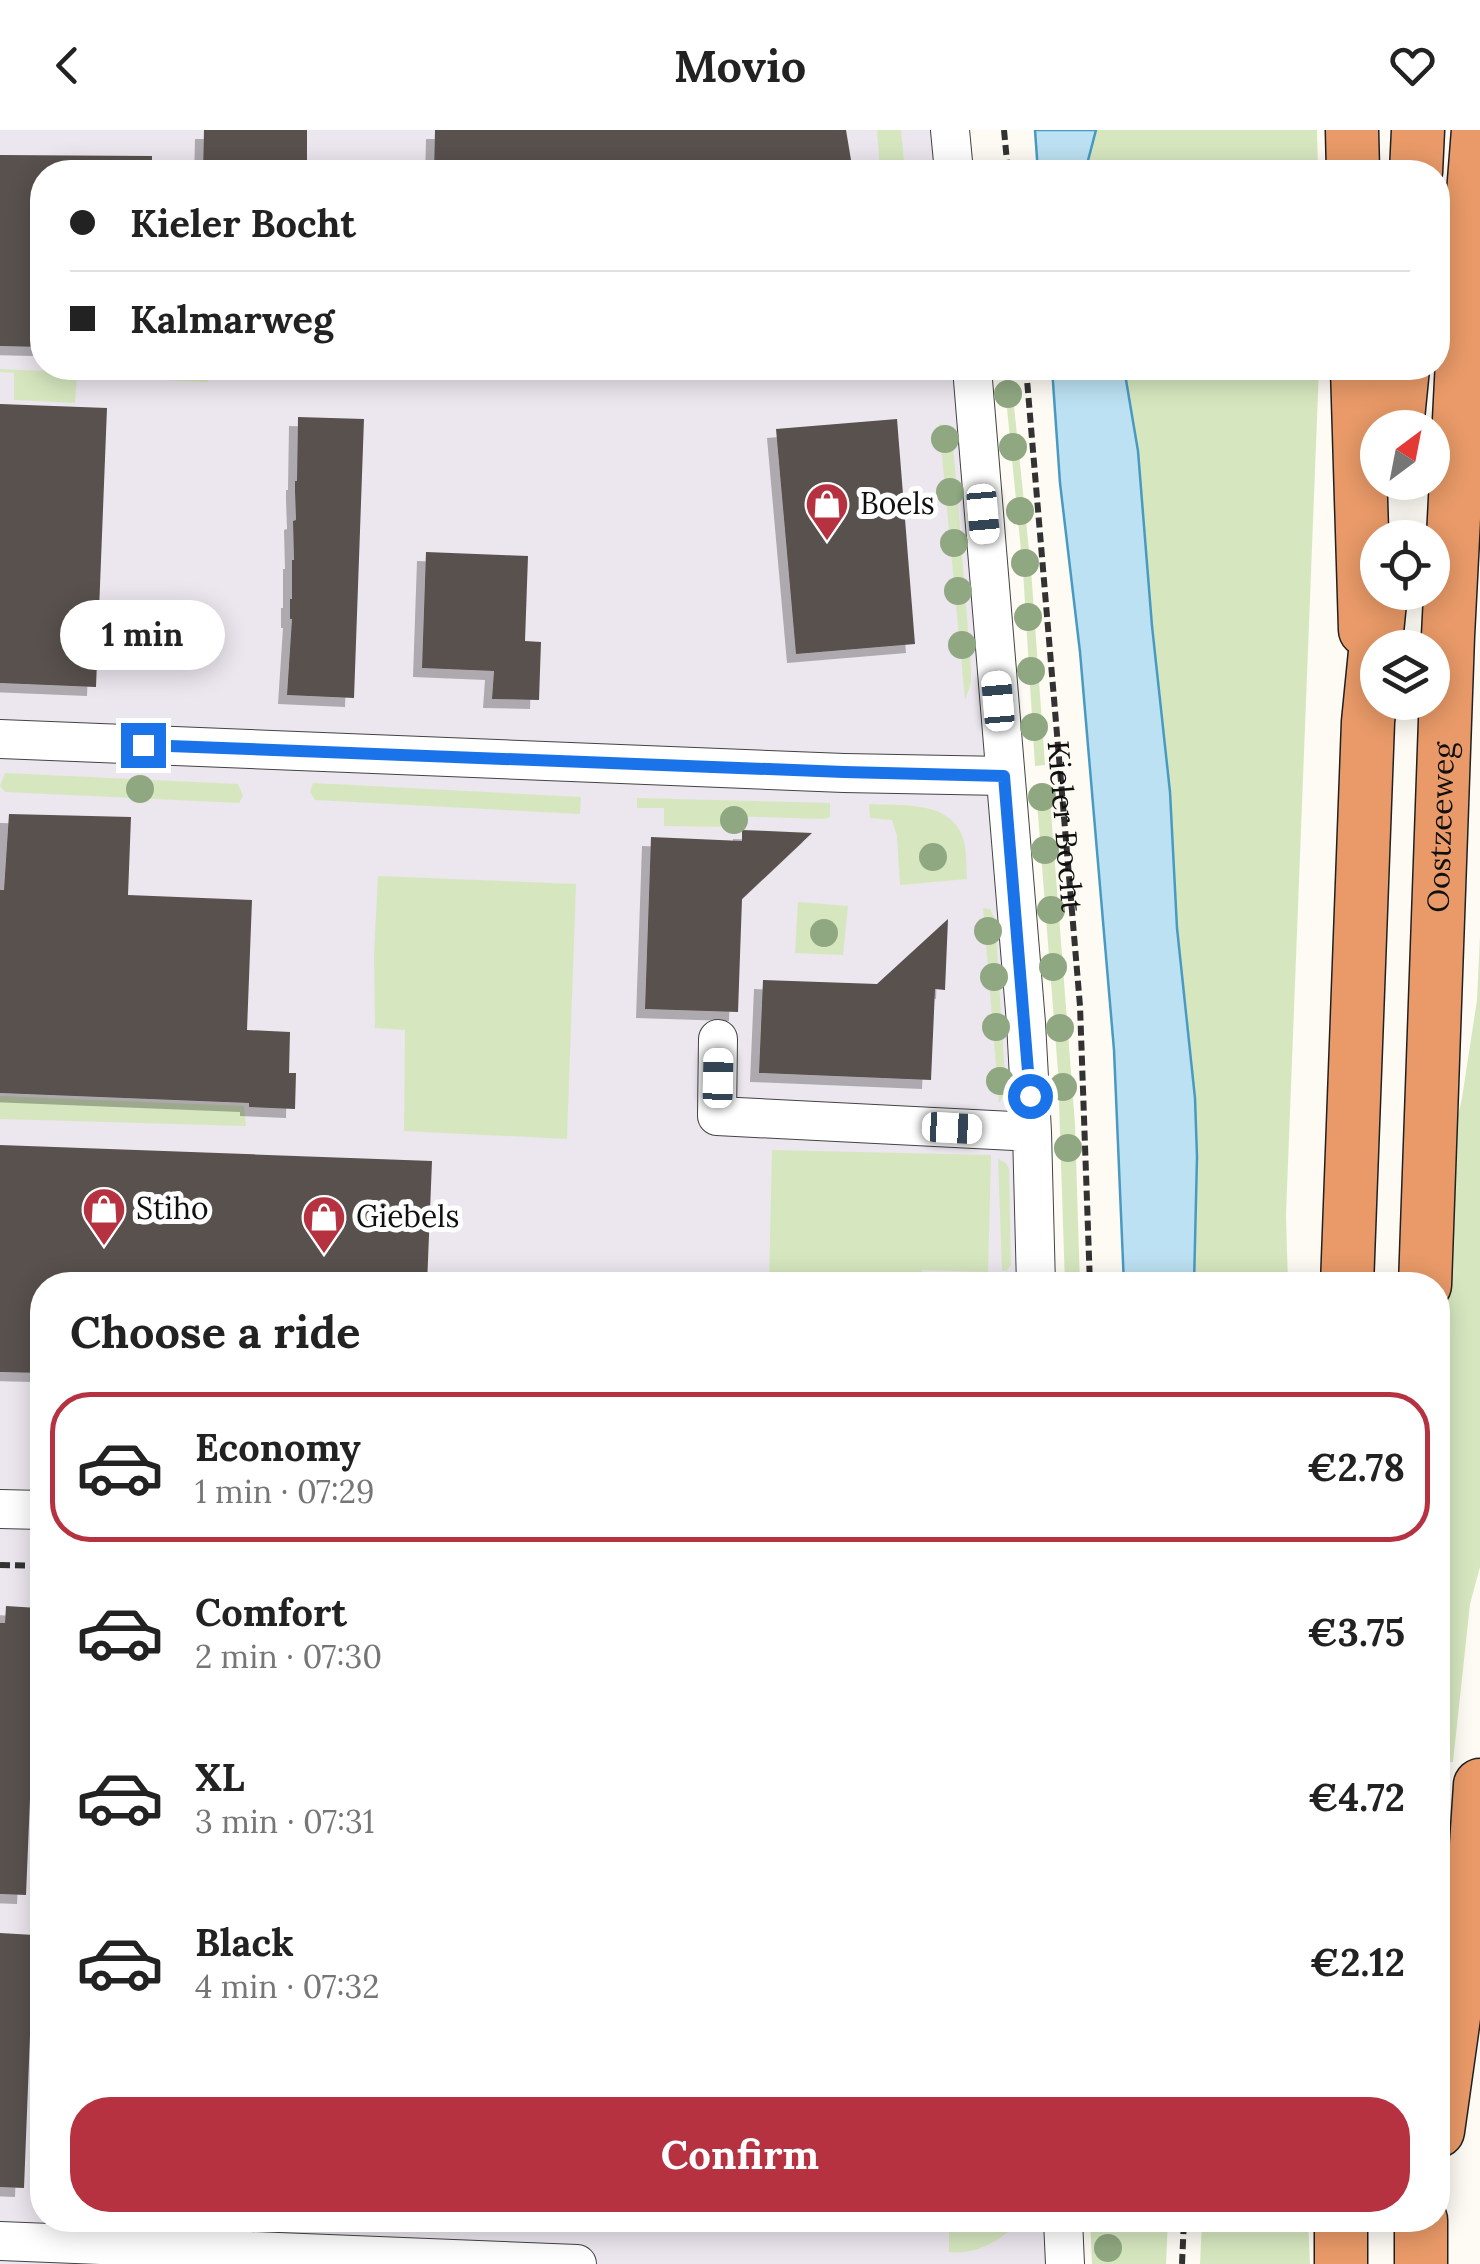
<!DOCTYPE html>
<meta charset="utf-8">
<style>
body{margin:0;font-family:Lora,serif;background:#f6f6f6;color:#222;height:100vh;display:flex;flex-direction:column;font-size:38px;white-space:nowrap}
*{box-sizing:border-box;margin:0}
p{font-size:32px;color:#767676}
.icon{flex:none;width:55px;height:55px;fill:none;stroke:currentColor;stroke-width:2;stroke-linecap:round;stroke-linejoin:round}
.map{position:relative;flex:1;overflow:hidden}
.side{position:absolute;left:30px;top:1142px;width:1420px;height:960px;display:flex;flex-direction:column;background:#fff;border-radius:40px;box-shadow:0 5px 25px #0003}
.side>*{flex:none}
.banner{position:absolute;left:30px;top:30px;width:1420px;height:220px;border-radius:40px;box-shadow:0 5px 25px #0003;display:grid;align-content:center;height:220px;padding:0 40px;background:#fff}
.needle{width:65px;rotate:32deg}
.buttons{position:absolute;left:1360px;top:280px;display:grid;gap:20px}
.buttons a{display:grid;place-items:center;width:90px;height:90px;border-radius:50%;background:#fff;box-shadow:0 5px 25px #0003;font-size:50px}
.end{position:absolute;width:45px;height:45px;margin:-22px;border:12px solid #1a73e8;background:#fff;box-shadow:0 0 0 5px #fff}
.from{border-radius:50%}
.bubble{position:absolute;height:70px;border-radius:35px;background:#fff;box-shadow:0 5px 25px #0003;font-size:32px;font-weight:700;line-height:70px;text-align:center}
.car{position:absolute;width:30px;height:60px;margin:-30px -15px;border-radius:12px;box-shadow:0 0 8px 2px #0007;background:linear-gradient(#fff 24%,#345 0 40%,#fff 0 76%,#345 0 86%,#fff 0)}
.banner b{display:flex;align-items:center;gap:35px;height:95px;font-size:38px}
.banner b+b{border-top:2px solid #e0e0e0}
.banner i{width:25px;height:25px;background:#222}
ul{padding:0;list-style:none}
li{display:flex;align-items:center;gap:30px;height:150px;margin:0 20px 15px;padding:0 20px;border:5px solid transparent;border-radius:40px}
li div{flex:1}
li b{display:block;font-size:38px}
li em{font-style:normal;font-weight:700}
li.on{border-color:#b63241}
li>.icon{width:90px;height:90px;stroke-width:1.5}
h2{padding:0 40px;font-size:45px;line-height:120px}
.button{display:flex;gap:20px;margin-top:auto;padding:20px 40px}
.button a{flex:1;height:115px;border-radius:40px;background:#b63241;color:#fff;font-size:40px;font-weight:700;line-height:115px;text-align:center}
header{display:flex;justify-content:space-between;align-items:center;height:130px;padding:0 40px;background:#fff;font-size:45px;font-weight:700}
.map>svg:first-child{display:block}
.industrial{fill:#ece6ee}
.green{fill:#d6e7bf}
.water{fill:#bce1f2;stroke:#499ac3;stroke-width:2.5}
.building{fill:#58514d;filter:url(#shadow)}
.lines{fill:none;stroke-linecap:round;stroke-linejoin:round}
.minor-casing{stroke:#434343;stroke-width:40}
.highway-casing{stroke:#212121;stroke-width:55}
.path{stroke:#323232;stroke-width:6;stroke-dasharray:10 5;stroke-linecap:butt}
.minor{stroke:#fff;stroke-width:38}
.highway{stroke:#e99a68;stroke-width:52}
.tree{fill:#90a882}
.route{stroke:#1a73e8;stroke-width:12}
.labels{text-anchor:middle;stroke-width:10;stroke-linejoin:round;paint-order:stroke}
.poi-label{font-size:30px;fill:#101010;stroke:#fff;text-anchor:start}
.street-label{font-size:30px;fill:#101010;stroke:#fff}
</style>
<header><svg class="icon" aria-label="back" viewBox="0 0 24 24"><path d="M15 5l-7 7 7 7"/></svg>Movio<svg class="icon" aria-label="heart" viewBox="0 0 24 24"><path d="M12 20l-8-8c-3-5 5-10 8-4 3-6 11-1 8 4z"/></svg></header>
<div class="map">
<svg width="1480" height="2134" viewBox="0 0 1480 2134">
<defs>
<filter id="shadow"><feDropShadow dx="-9" dy="9" stdDeviation="0" flood-color="#0004"/></filter>
</defs>
<rect width="100%" height="100%" fill="#fefbf4"/>
<path class="industrial" d="M0 0H960L963 42H42V238H979L1051 1155H42V2090H1080L1081 2134H0Z"/>
<path class="green" d="M877 0H901L905 42H880Z
M1096 0H1317L1318 42H1085Z
M1003 238H1010L1031 439 1045 635 1035 636 1023 441Z
M1124 238H1319L1286 1085 1288 1155H1194L1197 1027 1195 968 1177 798 1170 662 1152 496 1138 321Z
M0 239 208 248V252L77 246 75 273 14 270V243L0 242Z
M939 294 950 296 952 300 971 538V553L965 570Z
M5 643 238 654 243 666 239 673 5 662 0 656Z
M313 653 581 667 580 684 315 670 310 662Z
M1049 656 1075 994 1080 1155H1065L1058 942 1036 659Z
M637 668 830 673V687L824 689 726 686 725 697 664 696V678H637Z
M869 674C901 676 951 670 963 708 967 720 966 735 967 749L900 755 897 706 892 690 870 688Z
M378 746 576 754 567 1009 404 1001 405 900 375 898 374 824Z
M798 772 848 776 843 825 795 823Z
M983 778 990 779 995 789 1006 962 999 973Z
M1480 806V1437L1470 1474 1453 1632H1443V1498L1446 1387 1448 1164 1455 998 1462 968 1477 870Z
M0 966 244 976 246 996 0 989Z
M772 1020 991 1025 988 1142 922 1140V1155H769Z
M998 1029 1006 1033 1009 1039 1011 1135 1007 1140 1002 1141Z
M285 2090H398V2095L391 2102 291 2099 285 2093Z
M949 2090H1015V2096C996 2113 975 2125 949 2122Z
M1090 2090H1168L1166 2134H1092Z
M1202 2090H1308L1310 2134H1200Z"/>
<path class="water" d="M1035 0H1096L1085 42H1038Z
M1052 238H1124L1138 321 1152 496 1170 662 1177 798 1195 968 1197 1027 1194 1155H1124L1114 920 1080 522 1060 353Z"/>
<path class="building" d="M204 0H307V42H203Z
M435 0H846L853 42H434Z
M0 25 152 26V42H42V217L0 216Z
M0 274 107 278 96 557 0 553Z
M298 287 364 289 354 568 287 565 292 489H290V469H292V430H294L293 391 296 390 295 361V351H297Z
M897 289 915 514 796 524 776 299Z
M426 422 528 426 525 511 541 512 539 570 492 569 494 541 422 538Z
M9 684 131 687 128 765 252 770 247 900 290 902 289 943H296L295 979 249 977V973L0 963V760H4Z
M742 700 812 703 742 769 738 882 645 879 651 707 742 711Z
M948 789 945 860 935 859 931 950 759 943 763 850 877 854Z
M0 1015 432 1031 427 1155H42V1243L0 1242Z
M6 1476 38 1478 26 1765 0 1764V1493H5Z
M0 1803 34 1805 24 2058 0 2057Z"/>
<g class="lines">
<g class="minor-casing">
<path id="minor" d="M950 0 954 42
M972 238 1026 893 1032 1002 1036 1155
M0 609 844 643 1004 646
M718 909 717 986 1032 1002
M0 1379 42 1380
M1063 2090 1065 2134
M0 2111 577 2134"/>
</g>
<g class="highway-casing">
<g id="highway">
<path d="M1352 0 1353 42"/>
<path d="M1416 42 1418 0"/>
<path d="M1357 238 1365 500"/>
<path d="M1397 298 1403 238"/>
<path d="M1347 1155 1368 592 1381 462"/>
<path id="s2" d="M1425 1155 1448 506 1466 152 1478 0"/>
<path d="M1438 2001 1474 1745 1480 1655"/>
<path d="M1341 2090V2134"/>
<path d="M1421 2090V2134"/>
</g>
</g>
<g class="path">
<path d="M1004 0 1008 42"/>
<path id="s1" d="M1026 238 1080 876 1090 1155"/>
<path d="M0 1435 42 1436"/>
<path d="M1182 2134 1184 2090"/>
</g>
<use href="#minor" class="minor"/>
<use href="#highway" class="highway"/>
</g>
<g class="tree">
<circle cx="1008" cy="264" r="14"/>
<circle cx="945" cy="309" r="14"/>
<circle cx="1013" cy="317" r="14"/>
<circle cx="950" cy="362" r="14"/>
<circle cx="1020" cy="381" r="14"/>
<circle cx="954" cy="413" r="14"/>
<circle cx="1025" cy="433" r="14"/>
<circle cx="958" cy="461" r="14"/>
<circle cx="1028" cy="487" r="14"/>
<circle cx="962" cy="515" r="14"/>
<circle cx="1031" cy="541" r="14"/>
<circle cx="1034" cy="597" r="14"/>
<circle cx="140" cy="659" r="14"/>
<circle cx="1042" cy="667" r="14"/>
<circle cx="734" cy="690" r="14"/>
<circle cx="1045" cy="720" r="14"/>
<circle cx="933" cy="727" r="14"/>
<circle cx="1051" cy="780" r="14"/>
<circle cx="988" cy="801" r="14"/>
<circle cx="824" cy="803" r="14"/>
<circle cx="1053" cy="837" r="14"/>
<circle cx="994" cy="847" r="14"/>
<circle cx="996" cy="897" r="14"/>
<circle cx="1060" cy="898" r="14"/>
<circle cx="1000" cy="951" r="14"/>
<circle cx="1063" cy="957" r="14"/>
<circle cx="1068" cy="1018" r="14"/>
<circle cx="1108" cy="2118" r="14"/>
</g>
<g class="lines">
<path class="route" d="M143 615 844 642 1004 646 1030 966"/>
</g>
<defs>
<g id="shop-pin" transform="scale(2.25)"><path d="M0 17L-7.5 6A9.5 9.5 0 1 1 7.5 6Z" fill="#b63241" stroke="#fff"/><path d="M-5-2.5h2.3a2.7 3.5 0 0 1 5.4 0H5L5.5 6h-11ZM-1.5-2.5h3a1.5 2.3 0 0 0-3 0Z" fill="#fff"/></g>
</defs>
<g fill-rule="evenodd">
<use href="#shop-pin" x="827" y="374"/>
<use href="#shop-pin" x="104" y="1079"/>
<use href="#shop-pin" x="324" y="1087"/>
</g>
<g class="labels">
<g class="poi-label">
<text x="860" y="384">Boels</text>
<text x="136" y="1089">Stiho</text>
<text x="356" y="1097">Giebels</text>
</g>
<g class="street-label">
<text dy="10" stroke="none"><textPath href="#s1" startOffset="460">Kieler Bocht</textPath></text>
<text dy="10" stroke="none"><textPath href="#s2" startOffset="458">Oostzeeweg</textPath></text>
</g>
</g>
</svg>
<div class="buttons">
<a><svg class="needle" viewBox="-14 -14 28 28"><path d="M0-13l5 13h-10z" fill="#e53935"/><path d="M0 13l5-13h-10z" fill="#767676"/></svg></a>
<a><svg class="icon" aria-label="locate" viewBox="0 0 24 24"><circle cx="12" cy="12" r="6"/><path d="M12 2v4M12 18v4M2 12h4M18 12h4"/></svg></a>
<a><svg class="icon" aria-label="layers" viewBox="0 0 24 24"><path d="M12 4l9 5-9 5-9-5zM3 14l9 5 9-5"/></svg></a>
</div>
<i class="end from" style="left:1030px;top:966px"></i>
<i class="end" style="left:143px;top:615px"></i>
<div class="bubble" style="left:60px;top:470px;width:165px">1 min</div>
<i class="car" style="left:983px;top:384px;rotate:175deg"></i>
<i class="car" style="left:998px;top:571px;rotate:355deg"></i>
<i class="car" style="left:718px;top:948px;rotate:1deg"></i>
<i class="car" style="left:952px;top:998px;rotate:93deg"></i>
<div class="banner">
<b><i class="from"></i>Kieler Bocht</b>
<b><i></i>Kalmarweg</b>
</div>
<section class="side">
<h2>Choose a ride</h2>
<ul>
<li class="on"><svg class="icon" aria-label="car" viewBox="0 0 24 24"><path d="M5 17H2v-5l4-1 3-4h7l3 4 3 1v5h-3M9 17h6M6 11h13"/><circle cx="7" cy="17" r="2"/><circle cx="17" cy="17" r="2"/></svg><div><b>Economy</b><p>1 min · 07:29</p></div><em>€2.78</em></li>
<li><svg class="icon" aria-label="car" viewBox="0 0 24 24"><path d="M5 17H2v-5l4-1 3-4h7l3 4 3 1v5h-3M9 17h6M6 11h13"/><circle cx="7" cy="17" r="2"/><circle cx="17" cy="17" r="2"/></svg><div><b>Comfort</b><p>2 min · 07:30</p></div><em>€3.75</em></li>
<li><svg class="icon" aria-label="car" viewBox="0 0 24 24"><path d="M5 17H2v-5l4-1 3-4h7l3 4 3 1v5h-3M9 17h6M6 11h13"/><circle cx="7" cy="17" r="2"/><circle cx="17" cy="17" r="2"/></svg><div><b>XL</b><p>3 min · 07:31</p></div><em>€4.72</em></li>
<li><svg class="icon" aria-label="car" viewBox="0 0 24 24"><path d="M5 17H2v-5l4-1 3-4h7l3 4 3 1v5h-3M9 17h6M6 11h13"/><circle cx="7" cy="17" r="2"/><circle cx="17" cy="17" r="2"/></svg><div><b>Black</b><p>4 min · 07:32</p></div><em>€2.12</em></li>
</ul>
<div class="button"><a>Confirm</a></div>
</section>
</div>
